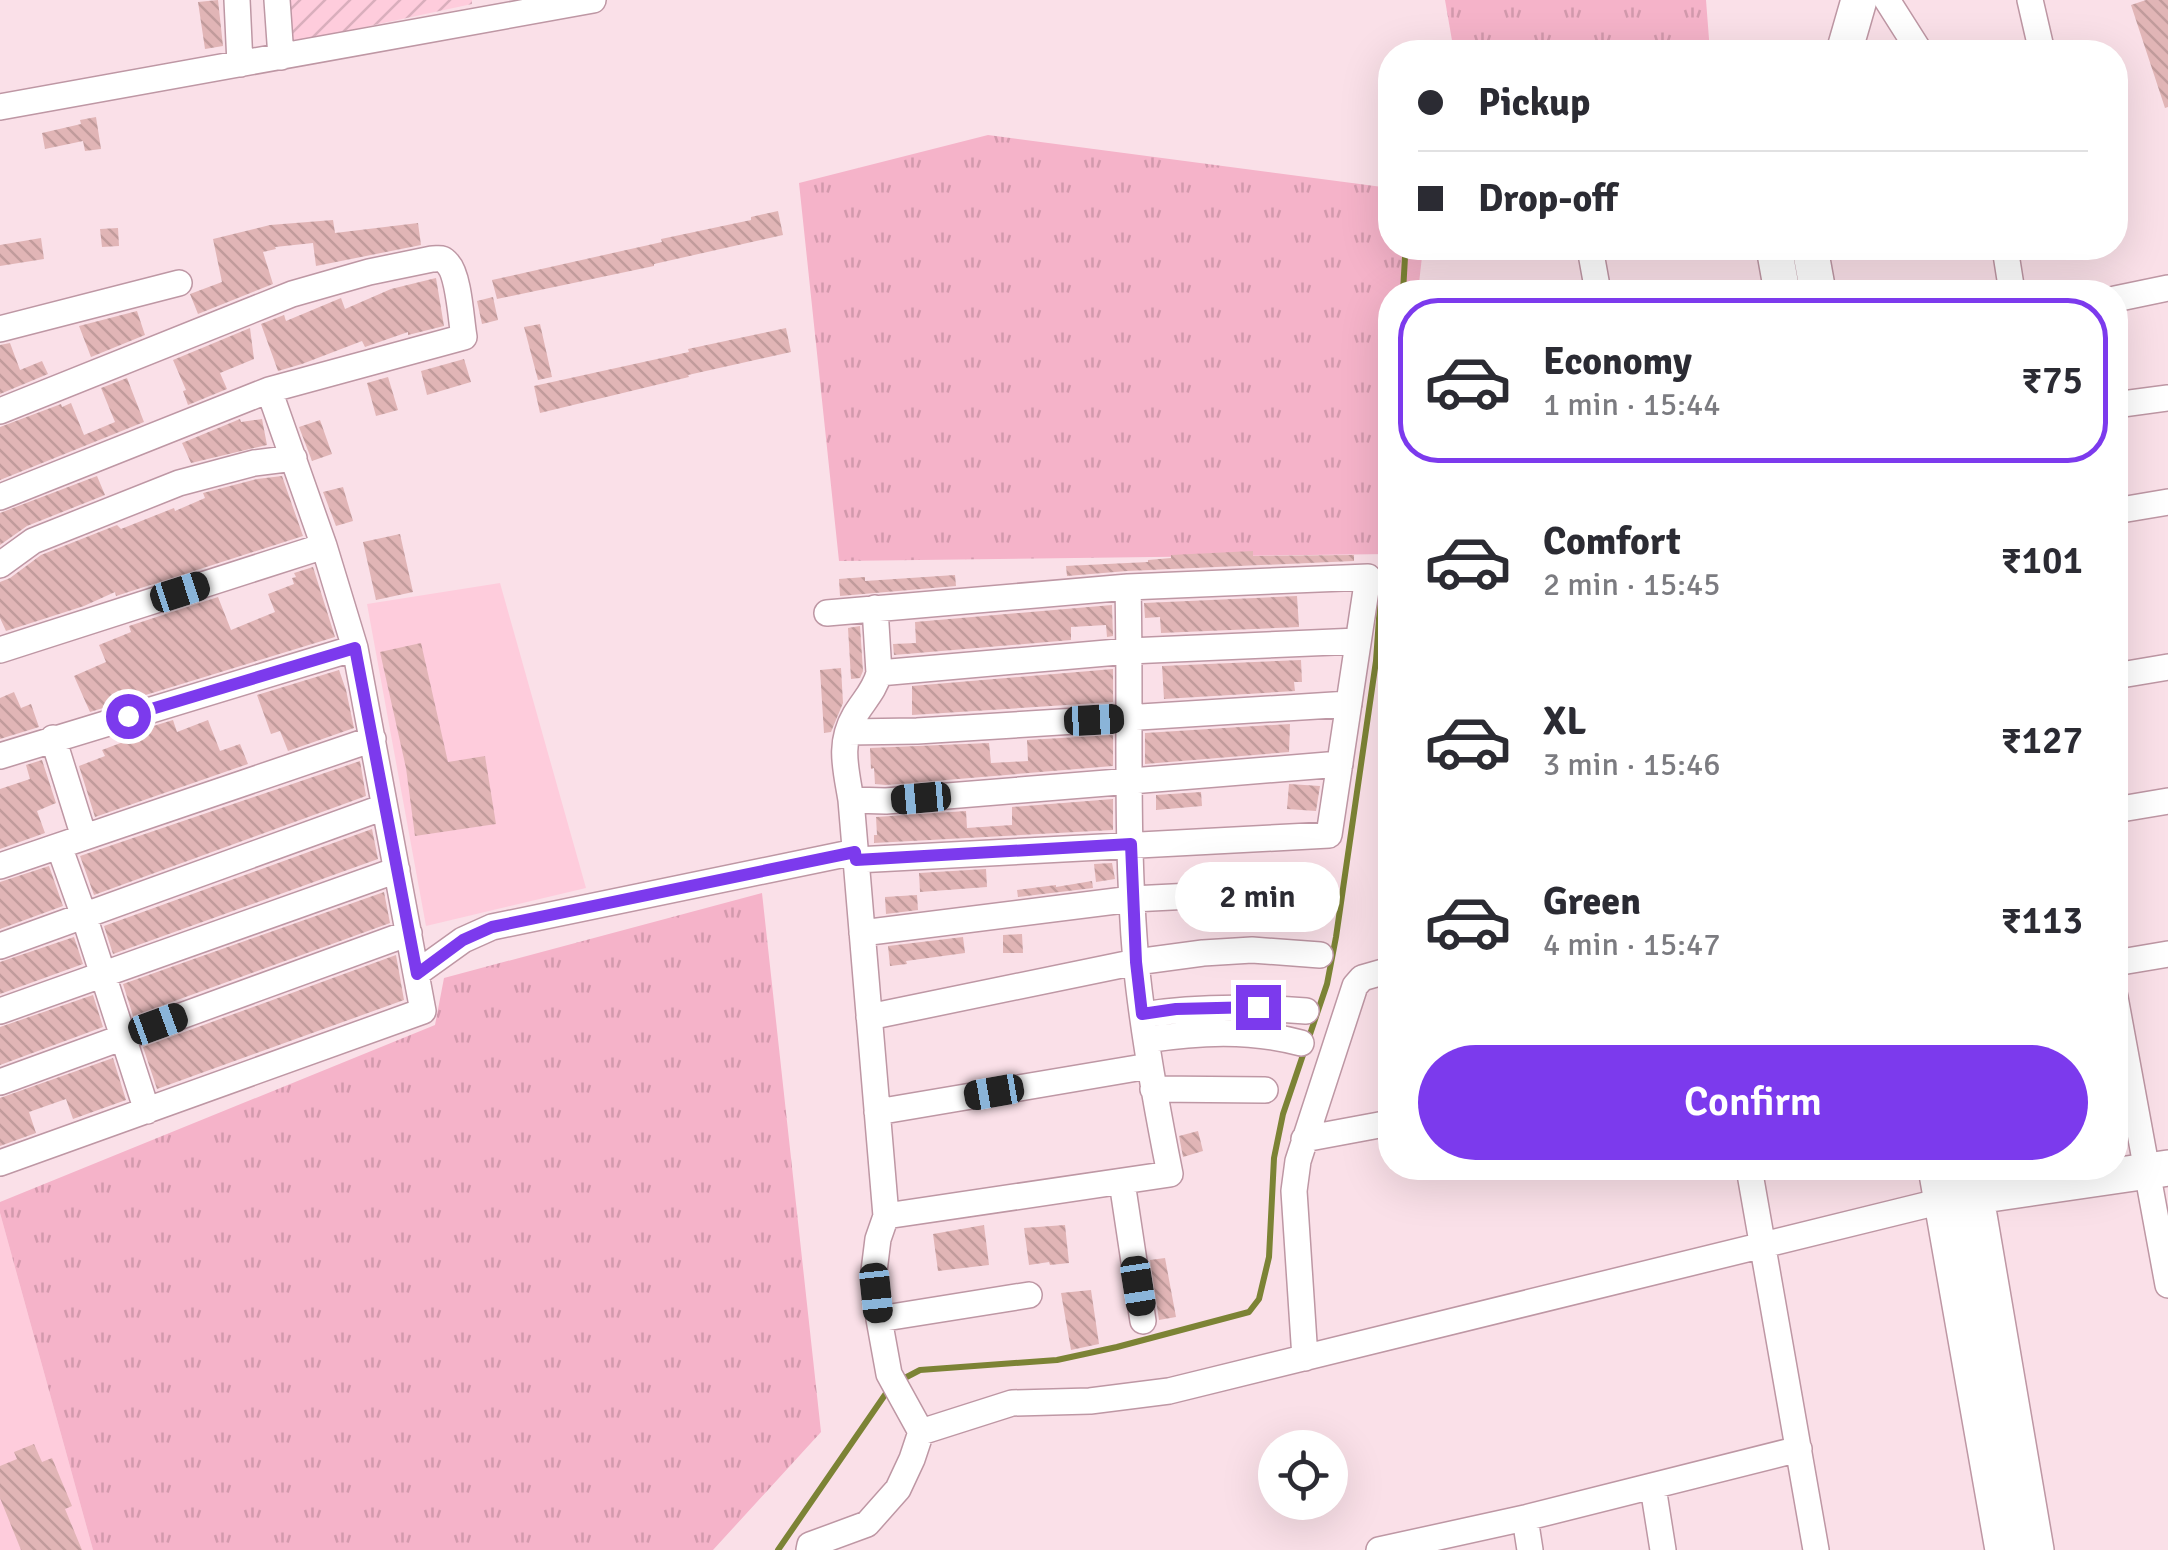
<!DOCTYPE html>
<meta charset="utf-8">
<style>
body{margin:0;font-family:Signika,sans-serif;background:#f2f2f3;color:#2b2b33;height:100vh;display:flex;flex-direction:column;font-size:38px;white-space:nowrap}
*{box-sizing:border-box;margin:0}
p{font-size:32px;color:#7c7c81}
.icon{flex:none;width:55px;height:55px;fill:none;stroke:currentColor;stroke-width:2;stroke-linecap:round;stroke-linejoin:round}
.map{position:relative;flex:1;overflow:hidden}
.drawer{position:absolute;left:1378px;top:280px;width:750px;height:900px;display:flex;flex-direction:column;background:#fff;border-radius:40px;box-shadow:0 10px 40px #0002}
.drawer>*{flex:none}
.guide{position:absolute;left:1378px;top:40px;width:750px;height:220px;border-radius:40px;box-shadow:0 10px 40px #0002;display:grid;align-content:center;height:220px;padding:0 40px;background:#fff}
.buttons{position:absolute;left:1258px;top:1430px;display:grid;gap:20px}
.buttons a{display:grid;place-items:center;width:90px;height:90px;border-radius:50%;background:#fff;box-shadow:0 10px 40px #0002;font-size:50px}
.end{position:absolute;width:45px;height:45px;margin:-22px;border:12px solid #7c3aed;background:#fff;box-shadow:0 0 0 5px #fff}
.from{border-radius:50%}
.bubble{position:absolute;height:70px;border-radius:35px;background:#fff;box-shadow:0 10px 40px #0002;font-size:32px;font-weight:600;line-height:70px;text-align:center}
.car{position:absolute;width:30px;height:60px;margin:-30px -15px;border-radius:12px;box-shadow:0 0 8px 2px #0007;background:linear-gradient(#222 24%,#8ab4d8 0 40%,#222 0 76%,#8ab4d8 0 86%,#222 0)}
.guide b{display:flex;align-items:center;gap:35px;height:95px;font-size:38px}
.guide b+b{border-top:2px solid #e1e1e2}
.guide i{width:25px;height:25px;background:#2b2b33}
ul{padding:18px 0 0;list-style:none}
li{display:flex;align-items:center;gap:30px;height:165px;margin:0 20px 15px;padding:0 20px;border:5px solid transparent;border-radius:40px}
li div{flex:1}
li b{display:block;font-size:38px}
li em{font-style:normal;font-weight:600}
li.on{border-color:#7c3aed}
li>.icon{width:90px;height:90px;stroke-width:1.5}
.button{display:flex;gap:20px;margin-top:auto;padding:20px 40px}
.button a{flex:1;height:115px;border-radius:60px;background:#7c3aed;color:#fff;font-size:40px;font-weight:600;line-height:115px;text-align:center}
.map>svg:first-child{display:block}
.built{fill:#feccdc}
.industrial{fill:url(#industrial-furrows)}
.grass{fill:url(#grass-tufts)}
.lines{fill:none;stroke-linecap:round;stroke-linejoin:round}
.stream{stroke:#7c8335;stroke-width:6}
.building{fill:url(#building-back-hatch)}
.street-casing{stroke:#be97a4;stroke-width:28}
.secondary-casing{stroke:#be97a4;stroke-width:38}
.street{stroke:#fff;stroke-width:25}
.secondary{stroke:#fff;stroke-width:35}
.route{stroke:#7c3aed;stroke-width:12}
</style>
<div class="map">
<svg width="2168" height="1550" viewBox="0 0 2168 1550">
<defs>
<pattern id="industrial-furrows" width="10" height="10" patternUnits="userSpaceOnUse" patternTransform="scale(2.5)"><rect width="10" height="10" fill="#feccdc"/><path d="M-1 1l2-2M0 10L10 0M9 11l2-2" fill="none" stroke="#d9aebc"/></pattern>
<pattern id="grass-tufts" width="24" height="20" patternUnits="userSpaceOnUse" patternTransform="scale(2.5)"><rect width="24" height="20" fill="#f5b3c9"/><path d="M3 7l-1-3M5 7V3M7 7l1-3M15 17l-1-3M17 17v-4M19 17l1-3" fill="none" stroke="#d299ac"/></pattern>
<pattern id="building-back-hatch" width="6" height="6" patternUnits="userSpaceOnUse" patternTransform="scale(2.5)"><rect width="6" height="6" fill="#e1b5b6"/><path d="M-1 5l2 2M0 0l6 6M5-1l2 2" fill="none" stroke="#c19b9c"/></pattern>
</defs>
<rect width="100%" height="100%" fill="#fae0e8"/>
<path class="built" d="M500 583 586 888 426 926 367 604Z
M0 1213 93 1550H0Z"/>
<path class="industrial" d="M264 0H472V4L267 48Z"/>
<path class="grass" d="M1445 0H1706L1710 52H1454Z
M988 135 1390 188V248H1423L1418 292H1390V554L839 561 799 183Z
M762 893 821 1432 713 1550H93L0 1213V1202L435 1025 444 978Z"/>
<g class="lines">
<path class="stream" d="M1403 292 1405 257
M899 1381 920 1370 1057 1360 1117 1347 1249 1312 1259 1299 1269 1257 1274 1158 1283 1114 1327 984 1336 937 1376 661 1390 465
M778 1550 889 1389"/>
</g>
<path class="building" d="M218 0 223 46 205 49 198 2Z
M2146 0H2168V107L2165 108 2131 5Z
M96 117 101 149 85 151 83 141 45 149 42 133 81 124 80 120Z
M778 211 783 235 654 264V266L497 299 492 280 662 242 661 239 751 220V217Z
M333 220 335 233 418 223 421 245 316 266 313 243 275 247 276 249 263 252 273 284 198 314 190 294 222 282 213 239 270 225Z
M118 228 119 246 102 247 100 229Z
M41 238 44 259 0 266V245Z
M436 278 444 326 408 335V332L365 347 362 341 302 364 278 371 261 324 284 315 286 321 341 298 345 309 391 289Z
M493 297 498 320 482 324 477 301Z
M137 311 145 335 91 357 79 326Z
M540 324 552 377 538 380 524 327Z
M250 328 254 359 220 373 227 389 188 405 183 391 186 390 173 360Z
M786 328 791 352 688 375 689 377 540 413 534 386 689 352 688 349Z
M10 343 20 370 42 361 48 374 0 394V345Z
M464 359 471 382 427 395 421 371Z
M388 377 398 410 376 416 367 383Z
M127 378 144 422 0 480V427L61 404 62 407 71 403 84 435 115 422 101 388Z
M240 419 241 422 262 419 267 445 191 463 182 443Z
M320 420 332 454 312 461 299 427Z
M97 476 105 495 27 526 0 545V513Z
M282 476 303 536 116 596 115 592 84 606 6 631 0 618V582L10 578 41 555 117 525 121 529 174 508 175 511 205 498 203 493 257 479Z
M343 487 353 521 336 526 323 492Z
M400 534 413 592 376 600 363 542Z
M1253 551V556L1354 555V561L1127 571 1067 576 1066 566 1148 562V560L1171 558V555Z
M313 567 335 637 90 712 74 676 106 662 99 645 131 632 129 626 218 597 231 630 275 612 268 594 294 584 292 578 296 577 294 573Z
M955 575 956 586 840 596 839 579 865 577V581Z
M1297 596 1299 627 1161 633 1160 617 1145 618 1144 603Z
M1112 605 1113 636 1107 637 1106 625 1071 627V640L894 655 893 644 916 643 915 622Z
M860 626 863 671 860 678 851 679 848 628Z
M421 643 448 762 485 756 496 824 415 836 406 768 380 652Z
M1301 660 1302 682H1294L1295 691 1164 699 1162 666Z
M841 668 843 703 831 732 824 733 820 670Z
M1113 669V702L912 715V686Z
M339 670 346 690 354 728 288 751 280 731 271 734 257 695Z
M14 692 21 708 31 704 39 727 0 739V698Z
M173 720 177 732 208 720 220 751 240 744 248 764 95 817 79 766 105 756 102 750 139 736 137 731Z
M1290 724 1289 752 1145 764V733Z
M1113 735V766L886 785 875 784 874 768 871 769 870 748 989 743 991 763 1028 761 1027 740Z
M42 760 56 803 37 811 45 833 0 849V789L30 779 26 765Z
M360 761 366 796 94 895 80 856Z
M1289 784 1320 786 1316 811 1287 809Z
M1201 792 1202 806 1156 810V795Z
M1113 799V830L874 843V835H877L876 817 966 811 967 828 1012 825V807Z
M372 829 378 859 113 954 104 926Z
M1112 863 1115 879 1096 882 1094 864Z
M49 866 63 906 0 929V882Z
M986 869 987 887 920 892 919 873Z
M1092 881 1093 888 1018 897 1017 890 1056 885V887Z
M384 892 390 923 133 1016 123 984Z
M917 895 918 910 886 914 885 897Z
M1022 934 1023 953H1003V935Z
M74 937 83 964 0 994V962Z
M963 937 965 953 906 961 907 964 890 966 888 946Z
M396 955 404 1000 157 1089 143 1047Z
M93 995 103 1027 0 1065V1027Z
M113 1058 126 1100 73 1119 66 1099 29 1112 36 1133 0 1146V1098Z
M1198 1131 1203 1151 1183 1157 1179 1136Z
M984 1225 989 1265 938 1271 933 1234Z
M1065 1225 1069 1263 1050 1265 1049 1262 1029 1265 1024 1228Z
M1165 1258 1176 1317 1159 1320 1150 1260Z
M1091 1290 1099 1344 1071 1350 1061 1293Z
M34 1444 42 1462 52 1458 72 1506 65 1509 82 1550H21L0 1498V1466L17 1459 14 1452Z"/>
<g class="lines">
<g class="street-casing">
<path id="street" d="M237 0 240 64
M277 0 281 57
M1887 0 1920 52
M2030 0 2042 52
M0 107 593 0
M1590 248 1598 292
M2005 248 2012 292
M2115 299 2168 288
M0 329 179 283
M2115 405 2168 398
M0 411 292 294 369 272 432 259C441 259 442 257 448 264 459 276 461 320 464 337L269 390 0 497
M2115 511 2168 502
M0 565 33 541 179 483 254 463 294 458
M875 608 879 673C875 690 864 700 855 715 838 744 846 769 851 800L886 1216 878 1239 874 1271 879 1319 889 1374 921 1432
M827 613 1128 587 1368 577 1329 835 856 860
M0 650 324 546
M879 673 1129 651 1358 641
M2115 676 2168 667
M848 732 917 731 1349 704
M53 738 84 837
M0 756 355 648
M851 800 886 801 1340 764
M2115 810 2168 801
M59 846 84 916 147 1111
M0 866 373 739
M862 933 1132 899 1310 890
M0 946 384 807
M2115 963 2168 954
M417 973 463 940 492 927 855 852
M2115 997 2168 1285
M0 1011 397 870
M1143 1015C1197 1006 1251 1007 1306 1011
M869 1017 1136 962 1203 953 1252 950 1320 955
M1146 1040C1198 1032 1249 1029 1301 1043
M0 1082 409 933
M1153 1089 1265 1090
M877 1112 1149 1066
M1304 1139 1390 1123
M0 1163 423 1011 355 648 324 546 269 390
M1749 1168 1816 1550
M1122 1182 1143 1321
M886 1216 1170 1174C1156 1104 1143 1034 1136 962 1125 838 1131 712 1128 587
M879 1319 1029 1295
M1305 1358 1294 1191 1298 1161 1355 986 1362 978 1390 970
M1653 1487 1663 1550
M1525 1518 1530 1550
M809 1550 810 1545 867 1524 898 1489 912 1459 921 1432 1012 1403 1090 1401 1169 1391 1942 1201
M1379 1550 1525 1518 1799 1449"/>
</g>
<g class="secondary-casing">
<path id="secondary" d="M1844 52 1859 0
M1778 248 1775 253 1782 292
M1810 248 1818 292
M1936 1168 2003 1550
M1971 1168 2036 1550
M1956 1199 2168 1168"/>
</g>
<use href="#street" class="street"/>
<use href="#secondary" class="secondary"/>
</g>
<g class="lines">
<path class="route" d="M128 716 355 648 417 974 463 940 492 927 855 852 856 860 1131 844 1136 962 1142 1014 1176 1009 1258 1007"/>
</g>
</svg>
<div class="buttons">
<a><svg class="icon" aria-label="locate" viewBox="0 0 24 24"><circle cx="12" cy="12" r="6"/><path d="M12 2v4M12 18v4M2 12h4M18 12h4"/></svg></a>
</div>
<i class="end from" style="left:128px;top:716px"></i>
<i class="end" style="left:1258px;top:1007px"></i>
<div class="bubble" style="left:1175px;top:862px;width:165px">2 min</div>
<i class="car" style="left:180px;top:592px;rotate:72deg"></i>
<i class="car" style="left:1094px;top:720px;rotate:87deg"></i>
<i class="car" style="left:921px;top:798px;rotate:265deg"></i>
<i class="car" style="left:158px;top:1024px;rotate:70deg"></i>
<i class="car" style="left:994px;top:1092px;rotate:260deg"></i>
<i class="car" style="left:1138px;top:1286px;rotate:171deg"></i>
<i class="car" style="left:876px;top:1293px;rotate:174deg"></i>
<div class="guide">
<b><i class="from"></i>Pickup</b>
<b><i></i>Drop-off</b>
</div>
<section class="drawer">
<ul>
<li class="on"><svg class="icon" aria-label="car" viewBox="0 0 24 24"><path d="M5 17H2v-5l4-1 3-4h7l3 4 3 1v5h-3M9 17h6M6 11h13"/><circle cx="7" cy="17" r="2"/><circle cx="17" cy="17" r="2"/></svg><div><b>Economy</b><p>1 min · 15:44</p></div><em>₹75</em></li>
<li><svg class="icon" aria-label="car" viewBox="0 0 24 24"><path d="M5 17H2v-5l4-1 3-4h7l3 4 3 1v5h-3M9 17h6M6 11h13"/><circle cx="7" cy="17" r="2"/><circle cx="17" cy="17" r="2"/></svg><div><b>Comfort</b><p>2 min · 15:45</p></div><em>₹101</em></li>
<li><svg class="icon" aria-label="car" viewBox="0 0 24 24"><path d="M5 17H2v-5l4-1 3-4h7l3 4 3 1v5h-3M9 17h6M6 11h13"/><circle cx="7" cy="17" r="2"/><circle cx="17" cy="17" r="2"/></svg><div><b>XL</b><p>3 min · 15:46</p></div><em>₹127</em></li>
<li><svg class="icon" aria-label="car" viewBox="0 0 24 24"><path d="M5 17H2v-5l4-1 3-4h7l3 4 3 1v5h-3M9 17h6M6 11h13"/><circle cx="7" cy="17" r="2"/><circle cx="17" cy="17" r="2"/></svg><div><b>Green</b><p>4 min · 15:47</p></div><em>₹113</em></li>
</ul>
<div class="button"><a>Confirm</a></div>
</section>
</div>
